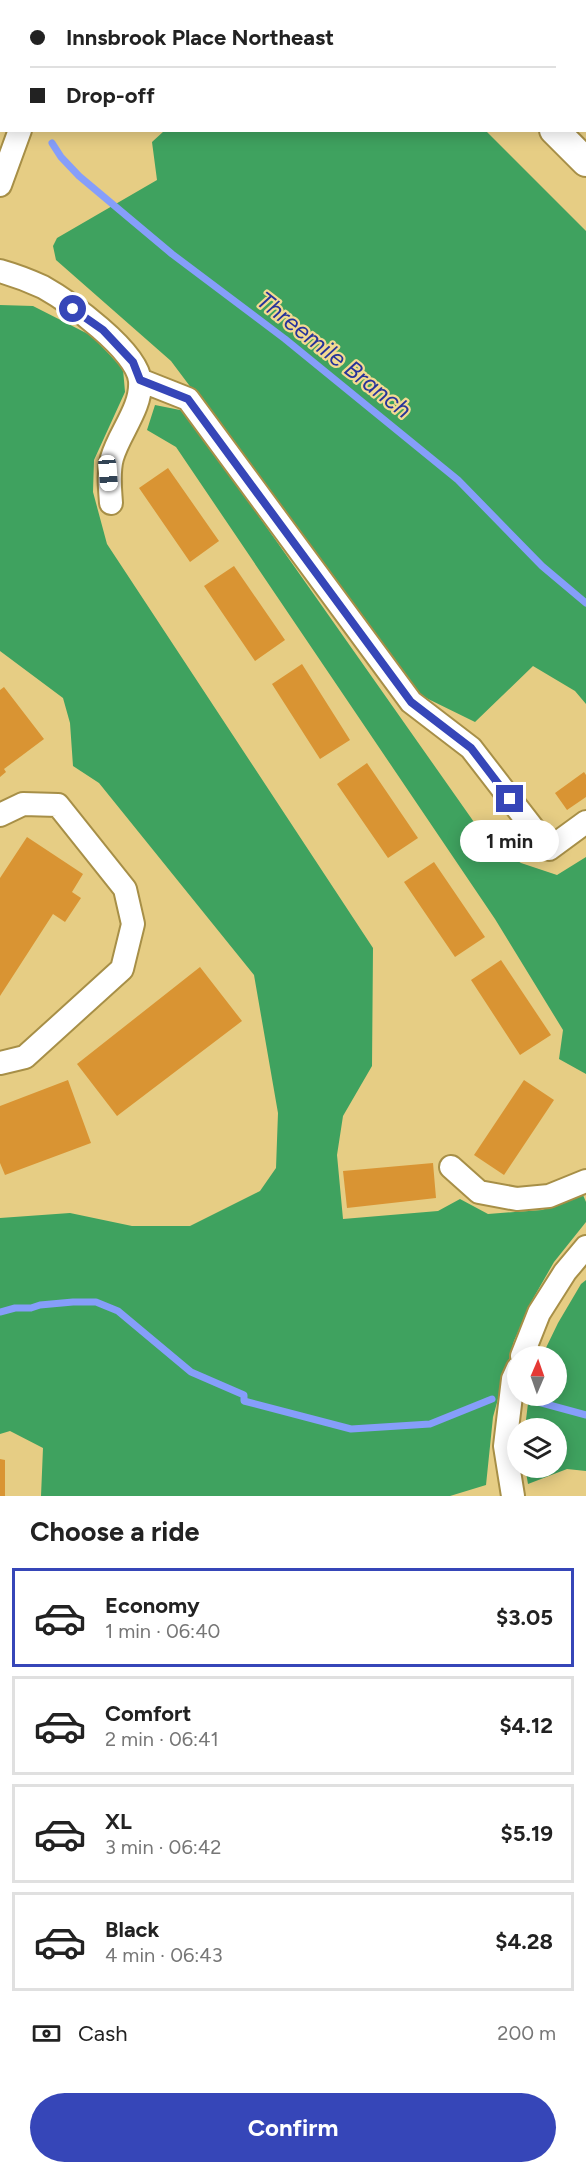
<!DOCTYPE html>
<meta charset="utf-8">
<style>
body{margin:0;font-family:Figtree,sans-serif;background:#f6f6f6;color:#222;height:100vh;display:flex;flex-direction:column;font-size:22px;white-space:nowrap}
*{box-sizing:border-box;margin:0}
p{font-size:20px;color:#767676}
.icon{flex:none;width:33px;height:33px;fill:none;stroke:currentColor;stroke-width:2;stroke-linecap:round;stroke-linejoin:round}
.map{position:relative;height:1496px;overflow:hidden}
.drawer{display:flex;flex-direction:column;background:#fff;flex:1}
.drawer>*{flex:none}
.hud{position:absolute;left:0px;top:0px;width:586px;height:132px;box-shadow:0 3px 15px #0003;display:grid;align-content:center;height:132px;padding:0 30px;background:#fff}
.needle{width:39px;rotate:2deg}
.fabs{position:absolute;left:507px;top:1346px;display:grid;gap:12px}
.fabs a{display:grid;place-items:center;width:60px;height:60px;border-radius:50%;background:#fff;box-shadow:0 3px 15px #0003;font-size:30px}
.end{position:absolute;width:27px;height:27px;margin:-14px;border:8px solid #3646b8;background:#fff;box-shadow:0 0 0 3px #fff}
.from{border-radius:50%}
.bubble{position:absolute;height:42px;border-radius:21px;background:#fff;box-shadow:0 3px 15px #0003;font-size:20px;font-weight:700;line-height:42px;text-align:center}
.car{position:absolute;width:18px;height:36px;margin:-18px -9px;border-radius:8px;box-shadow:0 0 4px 2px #0007;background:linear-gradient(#fff 24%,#345 0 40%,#fff 0 76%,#345 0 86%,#fff 0)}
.hud b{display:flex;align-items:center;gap:21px;height:57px;font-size:22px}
.hud b+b{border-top:2px solid #e0e0e0}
.hud i{width:15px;height:15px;background:#222}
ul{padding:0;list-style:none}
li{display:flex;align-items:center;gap:18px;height:99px;margin:0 12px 9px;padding:0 18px;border:3px solid #e0e0e0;border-radius:0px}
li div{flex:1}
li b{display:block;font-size:22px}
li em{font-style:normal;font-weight:700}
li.active{border-color:#3646b8}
li>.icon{width:54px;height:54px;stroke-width:1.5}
h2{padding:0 30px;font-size:27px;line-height:72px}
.pay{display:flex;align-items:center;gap:15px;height:66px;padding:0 30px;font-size:22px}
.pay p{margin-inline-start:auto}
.button{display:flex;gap:12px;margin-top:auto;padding:12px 30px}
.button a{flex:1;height:69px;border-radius:36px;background:#3646b8;color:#fff;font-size:24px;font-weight:700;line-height:69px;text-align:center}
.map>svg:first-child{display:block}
.forest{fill:#3fa25f}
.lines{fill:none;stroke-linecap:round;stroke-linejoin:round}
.stream{stroke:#869efa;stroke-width:7}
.building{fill:#d99433}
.minor-casing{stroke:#a78f47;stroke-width:26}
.major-casing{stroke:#a78f47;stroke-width:32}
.minor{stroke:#fff;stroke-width:22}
.major{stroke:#fff;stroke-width:28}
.route{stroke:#3646b8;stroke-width:8}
.labels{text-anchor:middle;stroke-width:4.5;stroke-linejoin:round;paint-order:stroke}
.water-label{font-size:24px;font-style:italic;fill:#28339a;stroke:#f3da91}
</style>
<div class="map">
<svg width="586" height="1496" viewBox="0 0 586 1496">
<rect width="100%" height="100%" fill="#e6cd84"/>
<path class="forest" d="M129 0H357L358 1H128Z
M164 131H486L586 231V704L575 691 533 666 475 722 422 696 171 361 56 260 53 246 57 238 157 180 152 142Z
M0 305 33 306 92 336 123 369 125 392 94 460 93 492 107 544 373 948 372 1066 343 1116 337 1155 343 1219 438 1211 460 1199 488 1214 542 1210 583 1195 586 1202V1222L554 1262 534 1297 514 1341 493 1417 486 1485 450 1496H41L43 1448 10 1431 0 1434V1218L70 1213 132 1226H190L260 1191 276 1168 278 1113 254 975 99 783 73 766 70 723 63 698 0 651Z
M155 405 185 411 488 842 521 863 557 875 586 857V1074L559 1059 563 1030 495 919 176 447 147 430Z
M586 1280V1471L567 1469 528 1484 525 1467H556V1428H525L529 1395H556V1356H542L558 1323 581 1284Z"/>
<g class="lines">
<path class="stream" d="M4 0V2
M52 143 61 157 79 176 172 254 285 339 458 480 542 566 586 603
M0 1312 15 1308H31L40 1305 73 1302H96L118 1311 191 1372 244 1395V1401L351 1429 430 1424 492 1399
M527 1399 586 1415"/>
</g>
<path class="building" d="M168 468 219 541 190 562 139 488Z
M234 566 285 640 255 661 204 586Z
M302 664 350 740 320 759 272 684Z
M4 687 44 739 4 769 6 772 0 777V690Z
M367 763 418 838 388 858 337 784Z
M584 772 586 775V797L567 810 555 793Z
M27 837 83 874 72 892 81 898 65 922 53 914 0 996V878Z
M434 862 485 937 455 957 404 882Z
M501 960 551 1035 520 1055 471 980Z
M200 967 242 1021 117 1116 77 1064Z
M68 1080 91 1143 5 1175 0 1163V1106Z
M524 1080 554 1100 504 1175 474 1155Z
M433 1163 436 1198 347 1208 343 1171Z
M0 1459 5 1460V1496H0Z"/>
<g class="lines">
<g class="minor-casing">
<path id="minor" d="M87 2 88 0
M0 185 20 130
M0 271C14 275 30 281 43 287 68 301 138 351 140 381 142 408 119 433 112 458 108 473 110 488 111 503
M140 380 188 399 411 702 471 748 549 849 586 822
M0 815 23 804 58 805 125 889 133 924 122 969 25 1057 0 1063
M451 1167 479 1192 517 1199 549 1196 586 1181
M522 1356 539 1313 565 1272 586 1247
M513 1496 505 1446 513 1379 518 1368"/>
</g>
<g class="major-casing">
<path id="major" d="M426 0 427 2
M554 130 586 162"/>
</g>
<use href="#minor" class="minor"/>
<use href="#major" class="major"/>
</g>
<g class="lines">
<path class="route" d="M73 309 103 330 133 362 140 380 188 399 411 702 471 748 510 799"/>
</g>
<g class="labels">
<g class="water-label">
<text transform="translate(334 355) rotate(38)" y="8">Threemile Branch</text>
</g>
</g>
</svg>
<div class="fabs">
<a><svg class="needle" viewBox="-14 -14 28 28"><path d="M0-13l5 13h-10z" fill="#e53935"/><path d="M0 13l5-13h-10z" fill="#767676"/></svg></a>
<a><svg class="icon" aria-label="layers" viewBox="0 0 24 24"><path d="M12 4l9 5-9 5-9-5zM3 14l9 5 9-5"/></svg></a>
</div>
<i class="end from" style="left:73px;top:309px"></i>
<i class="end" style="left:510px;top:799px"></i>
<div class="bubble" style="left:460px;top:820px;width:99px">1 min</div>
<i class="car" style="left:108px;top:473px;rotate:175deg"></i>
<div class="hud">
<b><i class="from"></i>Innsbrook Place Northeast</b>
<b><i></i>Drop-off</b>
</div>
</div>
<section class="drawer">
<h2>Choose a ride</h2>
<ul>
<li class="active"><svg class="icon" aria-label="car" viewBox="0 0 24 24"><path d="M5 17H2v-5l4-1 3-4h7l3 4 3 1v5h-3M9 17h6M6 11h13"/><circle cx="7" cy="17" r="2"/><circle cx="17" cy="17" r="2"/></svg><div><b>Economy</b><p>1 min · 06:40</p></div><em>$3.05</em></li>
<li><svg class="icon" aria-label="car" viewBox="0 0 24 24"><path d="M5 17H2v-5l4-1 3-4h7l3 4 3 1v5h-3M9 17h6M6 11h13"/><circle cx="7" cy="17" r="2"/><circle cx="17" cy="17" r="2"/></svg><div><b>Comfort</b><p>2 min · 06:41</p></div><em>$4.12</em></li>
<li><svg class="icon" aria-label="car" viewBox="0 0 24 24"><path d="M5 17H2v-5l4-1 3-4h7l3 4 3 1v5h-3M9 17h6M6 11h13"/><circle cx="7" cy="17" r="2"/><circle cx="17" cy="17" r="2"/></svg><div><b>XL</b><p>3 min · 06:42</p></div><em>$5.19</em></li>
<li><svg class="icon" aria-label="car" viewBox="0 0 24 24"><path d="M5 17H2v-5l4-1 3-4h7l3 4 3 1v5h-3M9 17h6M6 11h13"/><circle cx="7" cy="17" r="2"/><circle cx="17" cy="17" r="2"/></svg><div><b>Black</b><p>4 min · 06:43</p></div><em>$4.28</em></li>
</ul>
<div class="pay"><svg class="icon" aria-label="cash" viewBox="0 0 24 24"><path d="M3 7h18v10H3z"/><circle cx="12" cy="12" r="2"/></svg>Cash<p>200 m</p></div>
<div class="button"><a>Confirm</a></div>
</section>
